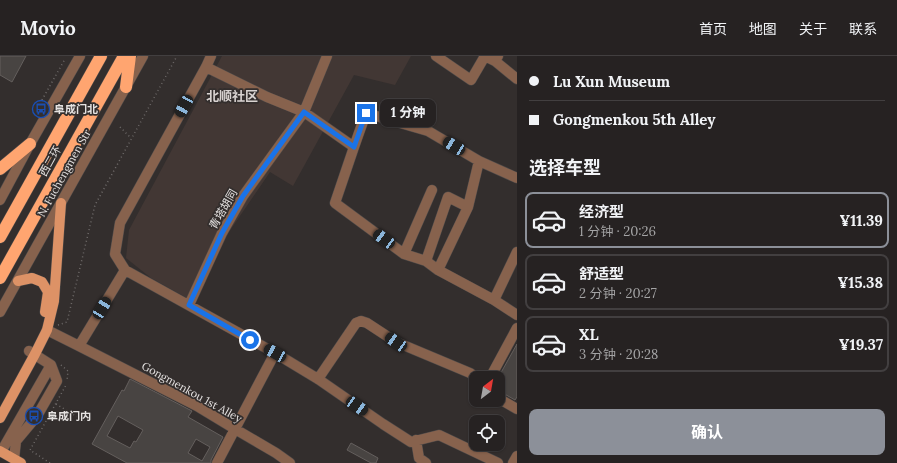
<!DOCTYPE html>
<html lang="zh">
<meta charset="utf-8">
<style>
body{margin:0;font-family:Lora,"Noto Sans SC",serif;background:#322f2f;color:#f1f3f6;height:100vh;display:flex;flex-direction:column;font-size:15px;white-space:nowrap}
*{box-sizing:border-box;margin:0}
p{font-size:13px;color:#a4a4a5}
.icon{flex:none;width:22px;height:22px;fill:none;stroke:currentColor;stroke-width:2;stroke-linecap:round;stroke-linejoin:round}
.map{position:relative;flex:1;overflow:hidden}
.drawer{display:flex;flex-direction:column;background:#262222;width:380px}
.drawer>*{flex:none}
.top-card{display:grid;align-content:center;height:88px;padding:0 12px;background:#262222}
.needle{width:26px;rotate:31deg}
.fabs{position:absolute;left:469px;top:315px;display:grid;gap:8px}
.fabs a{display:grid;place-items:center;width:36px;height:36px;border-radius:8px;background:#262222;box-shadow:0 1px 3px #0004,0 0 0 1px #423f40;font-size:20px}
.end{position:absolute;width:18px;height:18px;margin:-9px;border:5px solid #1a73e8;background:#fff;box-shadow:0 0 0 2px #fff}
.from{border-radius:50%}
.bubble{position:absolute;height:28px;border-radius:8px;background:#262222;box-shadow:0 1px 3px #0004,0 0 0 1px #423f40;font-size:13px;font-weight:700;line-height:28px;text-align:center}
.car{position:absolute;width:12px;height:24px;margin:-12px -6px;border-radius:5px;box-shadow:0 0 3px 1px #0007;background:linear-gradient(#222 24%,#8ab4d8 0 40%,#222 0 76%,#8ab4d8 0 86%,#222 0)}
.top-card b{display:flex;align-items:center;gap:14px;height:38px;font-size:15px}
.top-card b+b{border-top:1px solid #423f40}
.top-card i{width:10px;height:10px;background:#f1f3f6}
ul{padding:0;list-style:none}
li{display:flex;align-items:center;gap:12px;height:56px;margin:0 8px 6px;padding:0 4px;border:2px solid #423f40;border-radius:8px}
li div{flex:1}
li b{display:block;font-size:15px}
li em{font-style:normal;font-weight:700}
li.active{border-color:#8c9099}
li>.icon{width:36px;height:36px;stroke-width:1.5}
h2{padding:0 12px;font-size:18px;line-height:48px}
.primary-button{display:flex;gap:8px;margin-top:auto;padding:8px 12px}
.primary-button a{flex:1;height:46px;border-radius:8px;background:#8c9099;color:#fff;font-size:16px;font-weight:700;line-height:46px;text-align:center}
header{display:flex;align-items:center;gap:24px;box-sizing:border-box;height:56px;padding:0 20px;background:#262222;border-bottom:1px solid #423f40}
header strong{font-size:19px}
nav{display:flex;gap:22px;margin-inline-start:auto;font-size:14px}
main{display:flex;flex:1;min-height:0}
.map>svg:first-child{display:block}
.built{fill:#423734}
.building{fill:#484442;stroke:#645f5d;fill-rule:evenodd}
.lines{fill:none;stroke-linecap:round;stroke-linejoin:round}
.minor-casing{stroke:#4f4b4a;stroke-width:11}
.major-casing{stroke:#4f4b4a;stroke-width:11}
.highway-casing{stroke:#4f4b4a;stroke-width:13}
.path{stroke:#6f6b6a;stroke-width:1.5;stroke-dasharray:1 3;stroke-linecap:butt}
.minor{stroke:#87624d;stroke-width:10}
.major{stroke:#dd9266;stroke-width:10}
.highway{stroke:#ffa570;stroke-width:12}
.route{stroke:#1a73e8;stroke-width:5}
.labels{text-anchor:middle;stroke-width:3.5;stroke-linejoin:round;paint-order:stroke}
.poi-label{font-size:11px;font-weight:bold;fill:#e5e2e1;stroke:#332e2d;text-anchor:start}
.street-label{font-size:11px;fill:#e5e2e1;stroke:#332e2d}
.quarter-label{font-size:13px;font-weight:bold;fill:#d9d3d1;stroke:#332e2d}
</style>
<header>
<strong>Movio</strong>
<nav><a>首页</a><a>地图</a><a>关于</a><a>联系</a></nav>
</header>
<main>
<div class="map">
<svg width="517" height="407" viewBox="0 0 517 407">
<rect width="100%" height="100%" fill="#332e2d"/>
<path class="built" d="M222 0H411L395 29 354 19 293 130 270 116 229 176 194 246 151 222 126 202 129 174Z"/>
<path class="building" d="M0 0H26L12 26 0 19Z
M517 288V341L515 344 501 336H498V322Z
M130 323 192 355 188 361 223 381 211 404V407H127L92 388 122 334 124 335ZM118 360 143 374 136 386 134 385 130 392 107 380ZM196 383 210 391 202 405 188 397Z
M351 387 378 402 376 407H371L347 394Z"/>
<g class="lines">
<g class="minor-casing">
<path id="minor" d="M436 0 471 24 485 0 495 5
M498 0 495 5 517 23
M206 11 267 41 304 56 354 91 335 147 404 198 426 205 438 214 494 244 517 259
M354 91 366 57 428 75 479 105 517 122
M0 144 30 88 80 0
M404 198 432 134
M426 205 448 141 468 151
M125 214 275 297 318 323 383 368 411 386 439 379 498 407
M438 214 468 151 479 105
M494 244 517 196
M189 249 222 177 243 140 304 56 327 0
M0 256 143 0
M47 274 79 290 125 214 115 198 120 167 206 11 211 0
M79 290 197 350 235 373 276 397 290 407
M490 322 517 272
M318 323 356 267 361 265 367 267 396 286 470 317 477 322
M498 342 517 353
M416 384 419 402 426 407
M1 396 51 309
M14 403 16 385 37 360 57 325 51 309 29 295
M217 407 275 297
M513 407 517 400"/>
</g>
<g class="major-casing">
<path id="major" d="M18 225 32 222 42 226 48 236 45 256
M0 362 35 298 47 274 54 245 61 147
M0 395 21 407"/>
</g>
<g class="highway-casing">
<path id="highway" d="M126 31 130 0
M0 113 30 88
M0 181 101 0
M0 222 124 0"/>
</g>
<path class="path" d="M38 51 65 3
M120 71 131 82
M58 269 67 266 95 149 177 0
M61 309 68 315 67 325
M56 348 86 366 91 358
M50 407 30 394 66 329"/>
<use href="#minor" class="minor"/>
<use href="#major" class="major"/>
<use href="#highway" class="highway"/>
</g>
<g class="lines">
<path class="route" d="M250 284 189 249 222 177 243 140 304 56 354 91 366 57"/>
</g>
<defs>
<g id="bus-ring" transform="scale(0.9)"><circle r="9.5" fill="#332e2d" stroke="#1a4fb4" stroke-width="1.5"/><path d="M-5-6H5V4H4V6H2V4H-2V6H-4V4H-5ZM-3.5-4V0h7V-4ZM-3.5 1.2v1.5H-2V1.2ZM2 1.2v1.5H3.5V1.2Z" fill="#1a4fb4"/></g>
</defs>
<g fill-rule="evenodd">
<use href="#bus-ring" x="41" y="53"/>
<use href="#bus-ring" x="34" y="360"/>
</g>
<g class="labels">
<g class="poi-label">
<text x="54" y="57">阜成门北</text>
<text x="47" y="364">阜成门内</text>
</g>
<g class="street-label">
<text transform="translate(50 105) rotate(-61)" y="4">西二环</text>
<text transform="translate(64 117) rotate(-61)" y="4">N. Fuchengmen Str</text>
<text transform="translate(223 153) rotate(-60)" y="4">青塔胡同</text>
<text transform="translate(192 336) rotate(29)" y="4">Gongmenkou 1st Alley</text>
</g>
<g class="quarter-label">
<text x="232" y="45">北顺社区</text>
</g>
</g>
</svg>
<div class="fabs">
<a><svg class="needle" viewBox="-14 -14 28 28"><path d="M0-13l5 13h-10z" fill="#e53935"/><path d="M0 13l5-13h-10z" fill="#a4a4a5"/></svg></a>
<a><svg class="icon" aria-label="locate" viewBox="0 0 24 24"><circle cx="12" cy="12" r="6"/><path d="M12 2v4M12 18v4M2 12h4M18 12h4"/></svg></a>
</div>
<i class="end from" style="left:250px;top:284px"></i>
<i class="end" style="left:366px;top:57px"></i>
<div class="bubble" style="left:380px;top:43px;width:56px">1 分钟</div>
<i class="car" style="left:184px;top:50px;rotate:209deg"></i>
<i class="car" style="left:454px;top:90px;rotate:301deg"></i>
<i class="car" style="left:384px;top:183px;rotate:306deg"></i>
<i class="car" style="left:102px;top:252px;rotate:31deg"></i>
<i class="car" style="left:396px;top:286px;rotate:304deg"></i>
<i class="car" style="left:275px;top:297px;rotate:299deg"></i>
<i class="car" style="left:357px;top:350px;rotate:124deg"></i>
</div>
<section class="drawer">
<div class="top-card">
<b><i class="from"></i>Lu Xun Museum</b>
<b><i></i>Gongmenkou 5th Alley</b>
</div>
<h2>选择车型</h2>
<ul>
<li class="active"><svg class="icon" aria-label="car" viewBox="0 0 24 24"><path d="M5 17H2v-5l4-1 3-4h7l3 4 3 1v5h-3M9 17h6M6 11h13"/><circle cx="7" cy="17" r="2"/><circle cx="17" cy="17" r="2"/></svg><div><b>经济型</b><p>1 分钟 · 20:26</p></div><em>¥11.39</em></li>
<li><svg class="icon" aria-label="car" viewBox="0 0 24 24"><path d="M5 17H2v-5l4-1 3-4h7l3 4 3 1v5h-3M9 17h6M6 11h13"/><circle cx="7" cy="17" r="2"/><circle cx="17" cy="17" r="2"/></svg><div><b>舒适型</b><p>2 分钟 · 20:27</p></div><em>¥15.38</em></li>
<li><svg class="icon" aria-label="car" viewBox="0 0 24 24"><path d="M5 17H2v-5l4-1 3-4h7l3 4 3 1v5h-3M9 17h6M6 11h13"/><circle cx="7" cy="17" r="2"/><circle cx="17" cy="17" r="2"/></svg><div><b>XL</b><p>3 分钟 · 20:28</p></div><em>¥19.37</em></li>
</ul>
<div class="primary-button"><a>确认</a></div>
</section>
</main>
